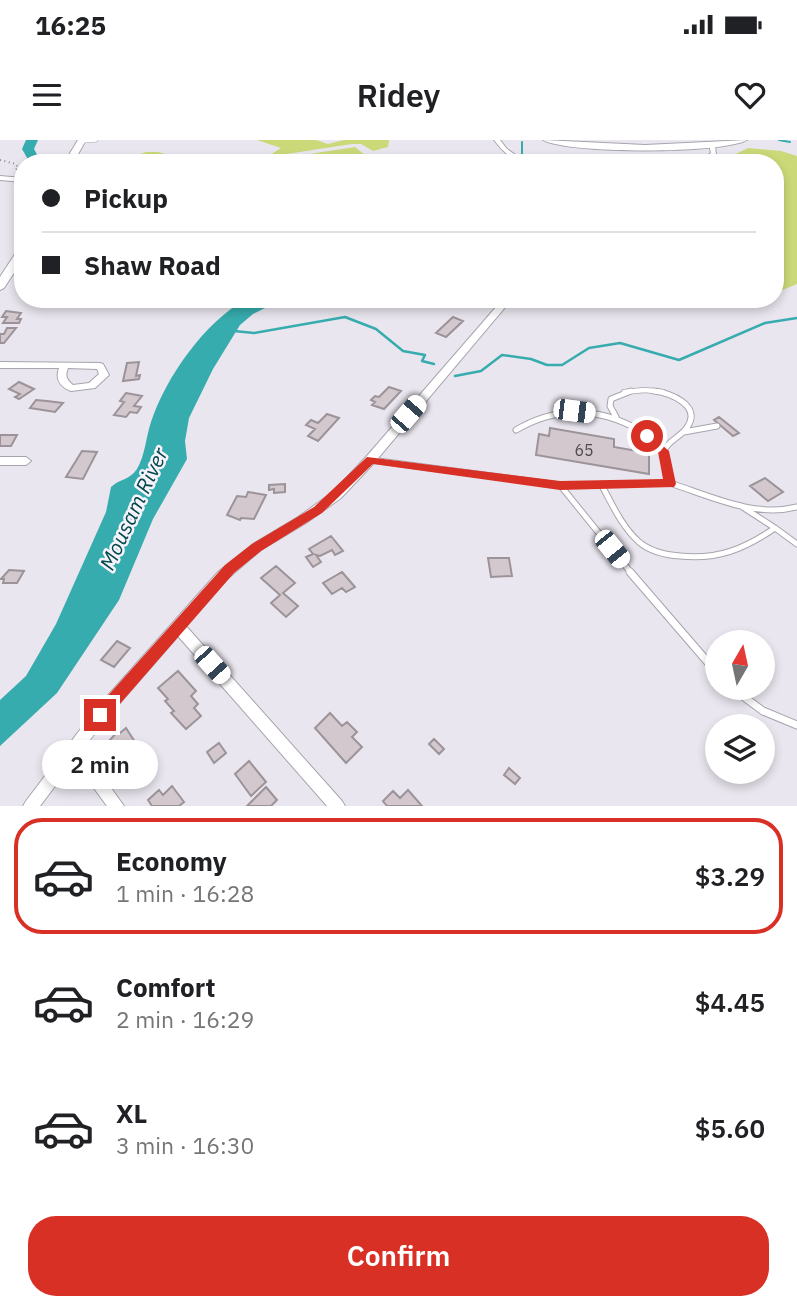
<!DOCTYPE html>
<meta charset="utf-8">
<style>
body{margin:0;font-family:"IBM Plex Sans",sans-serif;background:#f6f6f6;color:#202124;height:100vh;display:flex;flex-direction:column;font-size:26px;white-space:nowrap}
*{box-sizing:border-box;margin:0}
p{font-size:23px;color:#757577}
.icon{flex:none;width:38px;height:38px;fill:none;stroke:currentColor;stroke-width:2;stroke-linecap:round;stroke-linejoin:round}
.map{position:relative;height:666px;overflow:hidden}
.drawer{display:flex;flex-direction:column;background:#fff;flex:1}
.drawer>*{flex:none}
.guide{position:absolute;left:14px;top:14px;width:770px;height:154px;border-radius:28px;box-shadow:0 4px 10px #0003;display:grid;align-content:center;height:154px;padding:0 28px;background:#fff}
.needle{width:46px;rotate:9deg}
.fabs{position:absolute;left:705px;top:490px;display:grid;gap:14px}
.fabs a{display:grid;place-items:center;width:70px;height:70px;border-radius:50%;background:#fff;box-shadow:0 4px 10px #0003;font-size:35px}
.end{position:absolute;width:32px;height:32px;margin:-16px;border:9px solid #d93025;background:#fff;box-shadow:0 0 0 4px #fff}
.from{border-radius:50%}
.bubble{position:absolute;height:49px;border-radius:24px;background:#fff;box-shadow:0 4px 10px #0003;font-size:23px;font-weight:600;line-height:49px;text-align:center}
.car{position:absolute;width:21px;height:42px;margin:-21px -10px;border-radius:9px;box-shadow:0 0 5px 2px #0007;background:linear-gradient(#fff 24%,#345 0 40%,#fff 0 76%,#345 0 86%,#fff 0)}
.guide b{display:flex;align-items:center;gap:24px;height:66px;font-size:26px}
.guide b+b{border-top:2px solid #e0e0e0}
.guide i{width:18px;height:18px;background:#202124}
ul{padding:12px 0 0;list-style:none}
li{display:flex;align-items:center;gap:21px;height:116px;margin:0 14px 10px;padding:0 14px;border:4px solid transparent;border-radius:28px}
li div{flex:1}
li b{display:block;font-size:26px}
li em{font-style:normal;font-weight:600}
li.on{border-color:#d93025}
li>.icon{width:63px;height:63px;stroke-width:1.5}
.cta{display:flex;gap:14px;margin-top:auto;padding:14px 28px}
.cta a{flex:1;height:80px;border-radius:28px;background:#d93025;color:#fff;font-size:28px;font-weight:600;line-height:80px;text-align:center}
.status{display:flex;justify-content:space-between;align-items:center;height:49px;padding:0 35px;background:#fff;direction:ltr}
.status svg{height:19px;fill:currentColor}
header{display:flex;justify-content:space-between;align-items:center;height:91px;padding:0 28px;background:#fff;font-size:32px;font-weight:600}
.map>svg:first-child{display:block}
.green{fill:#ccd978}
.water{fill:#37acae}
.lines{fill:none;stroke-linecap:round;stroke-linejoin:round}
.stream-far1{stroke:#37acae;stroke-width:2}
.stream{stroke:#37acae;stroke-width:2.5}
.river{fill:#37acae;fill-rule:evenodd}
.building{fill:#d2c8cd;stroke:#9c9398;stroke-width:2}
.lane-far3-casing{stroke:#a8a4ad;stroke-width:4.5}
.lane-far2-casing{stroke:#a8a4ad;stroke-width:6}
.lane-far1-casing{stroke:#a8a4ad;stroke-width:7}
.lane-casing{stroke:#a8a4ad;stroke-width:9}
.street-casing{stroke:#a8a4ad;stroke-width:2}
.secondary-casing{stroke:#a8a4ad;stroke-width:2}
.path{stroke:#8f8b92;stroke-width:2;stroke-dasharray:1 3.5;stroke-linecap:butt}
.lane-far3{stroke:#fff;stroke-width:3.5}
.lane-far2{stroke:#fff;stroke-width:4.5}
.lane-far1{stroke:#fff;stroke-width:5}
.lane{stroke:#fff;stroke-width:7}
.street{fill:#fff;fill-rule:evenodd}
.secondary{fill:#fff;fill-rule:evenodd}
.route{fill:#d93025}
.labels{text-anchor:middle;stroke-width:5;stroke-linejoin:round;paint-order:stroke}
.number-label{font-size:16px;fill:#4f4b4e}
.water-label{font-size:21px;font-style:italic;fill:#004849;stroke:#f7f3fc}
</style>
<div class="status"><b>16:25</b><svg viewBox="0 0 49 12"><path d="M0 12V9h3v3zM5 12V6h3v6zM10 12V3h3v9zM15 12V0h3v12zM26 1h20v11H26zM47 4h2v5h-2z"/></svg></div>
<header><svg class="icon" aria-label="menu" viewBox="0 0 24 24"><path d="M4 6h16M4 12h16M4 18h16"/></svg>Ridey<svg class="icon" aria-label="heart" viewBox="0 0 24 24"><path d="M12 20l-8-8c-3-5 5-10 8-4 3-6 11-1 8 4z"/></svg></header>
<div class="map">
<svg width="797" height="666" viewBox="0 0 797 666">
<rect width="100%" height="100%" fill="#eae6ef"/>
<path class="green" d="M257 0H316L328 4 344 0H389L388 7 373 11 361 4H352L267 17 281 8Z
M355 7 375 23H257L264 21Z
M748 8 781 11 797 16V144L778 152 775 151V23H717Z
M146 12H158L197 23H115Z"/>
<path class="water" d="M246 159H283L253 174 240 185 213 229 189 278 185 301 187 319 153 379 119 460 57 553 0 606V560L26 536 56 484 106 372 111 347C119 339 130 340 137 329 145 316 146 297 151 282 166 237 204 183 246 159Z"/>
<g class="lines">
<path class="stream-far1" d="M779 0 790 2
M522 2V16"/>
<path class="stream" d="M234 191 254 193 345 177 376 189 403 211 425 215 422 221 434 224
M455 236 481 231 502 215 531 219 547 225H562L589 208 620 203 679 220 765 183 797 178"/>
<path class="river" d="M26 0H38L34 9 39 18 47 23H30L22 9Z"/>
</g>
<path class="building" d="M6 171 21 173 17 179H21L19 183H3L7 177H2Z
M453 177 463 181 446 197 436 193Z
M7 188H16L4 203H0V194H4Z
M139 222 136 236 140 235 139 239 123 241 127 223Z
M19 242 34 249 19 259 15 257 20 254 9 249Z
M389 247 401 251 384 269 372 265 375 262 371 260 375 256 379 257Z
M126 253 142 256 134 266 141 267 137 273 130 272 126 277 114 275 124 262 120 261Z
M36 260 47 261 63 263 55 272 30 268Z
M327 274 339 278 318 301 308 296 315 289 306 285 311 280 318 283Z
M719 277 739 293 733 296 714 280Z
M550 288 614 299V307L649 313V334L536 315 539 294 549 296Z
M0 295H17L11 306H0Z
M82 311 97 312 83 339 66 337Z
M765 338 783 352 768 361 750 346Z
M285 344V352L274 353V349L269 350V345Z
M248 352 266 355 254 379 241 378 240 380 227 375 237 356 246 357Z
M331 396 343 411 335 415 332 410 320 416 316 415 321 422 313 427 306 417 313 414 309 409Z
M488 418H509L512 436 491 437Z
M276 426 295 443 283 453 298 466 286 477 271 463 280 455 261 438Z
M9 430 24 431 17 443H3L4 439H1Z
M342 432 355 447 346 452 342 448 332 454 323 443Z
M117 501 130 508 114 527 101 520Z
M178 531 196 551 191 556 198 564 194 568 201 576 186 589 171 573 174 571 165 561 168 559 158 548Z
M330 573 342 586 347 582 357 592 352 597 362 607 346 623 315 588Z
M126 588 135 602 132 604 134 606 130 609 129 607 118 615 109 601 118 591 120 593Z
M434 599 444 609 439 614 429 604Z
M219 603 226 613 214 623 207 612Z
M249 621 266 642 251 656 235 634Z
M509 628 520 638 515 644 504 635Z
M172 646 184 662 179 666H152L148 660 159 650 163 655Z
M266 647 277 660 271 666H247Z
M408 650 422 666H387L383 661 393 651 400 658Z"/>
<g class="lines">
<g class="lane-far3-casing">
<path id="lane-far3" d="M82 1 96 0"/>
</g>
<g class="lane-far2-casing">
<path id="lane-far2" d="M624 252 645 250 663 252"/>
</g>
<g class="lane-far1-casing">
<path id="lane-far1" d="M654 251C670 253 701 265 688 286 682 297 669 299 664 311
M616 277 610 266 611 259 631 251
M684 292 717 286
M371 320 560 345 670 343C668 333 669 320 664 311 659 302 648 295 639 290 598 267 557 266 516 290
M670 343C710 356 755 378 797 367
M601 344C612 364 622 387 639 402 651 412 665 415 680 416 718 420 744 409 775 388L741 366
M560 345 632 434
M775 388 797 404"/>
</g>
<g class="lane-casing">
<path id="lane" d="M630 432 718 534
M732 548 763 571 797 585"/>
</g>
<g class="street-casing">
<path id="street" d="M494 0H500L507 9 527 23C513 23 502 10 494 0Z
M712 2 715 4 716 15 703 23H695L711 13 709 4Z
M0 36 23 38V42L0 40Z
M503 159H512L374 323 341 358 306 383 261 410 226 440 186 486 342 661 345 666H327L178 496 105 580 83 609 124 666H107L74 621 40 666H23L26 661 95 570 218 432 253 404 298 377 333 352 366 317Z
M0 222 100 223 103 224 109 235 95 248 71 251C60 247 55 239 59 228H0ZM68 228 97 229 99 234 89 243 73 245C66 239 65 236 68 228Z
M0 317H26L31 321 26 325H0Z"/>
</g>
<g class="secondary-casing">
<path id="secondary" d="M78 0H86L73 23H64Z
M543 0 645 5 747 0C723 14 567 14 543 0Z
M23 107V119L4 148 0 150V137L19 108Z"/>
</g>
<path class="path" d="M0 20 16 24 18 28 14 31"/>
<use href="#lane-far3" class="lane-far3"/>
<use href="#lane-far2" class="lane-far2"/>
<use href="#lane-far1" class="lane-far1"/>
<use href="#lane" class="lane"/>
<use href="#street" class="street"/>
<use href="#secondary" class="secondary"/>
</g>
<path class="route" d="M647 292 669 311 676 344 674 347 560 350 373 324 322 373 261 411 234 433 105 581 100 583 95 581 93 575 95 570 225 425 252 404 314 367 367 317 560 341 663 339 658 312 642 296Z"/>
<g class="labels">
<g class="number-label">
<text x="584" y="316">65</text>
</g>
<g class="water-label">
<text transform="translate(134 369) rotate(-65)" y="7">Mousam River</text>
</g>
</g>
</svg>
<div class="fabs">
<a><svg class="needle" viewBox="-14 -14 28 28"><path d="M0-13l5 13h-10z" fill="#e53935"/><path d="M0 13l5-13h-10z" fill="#757577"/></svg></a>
<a><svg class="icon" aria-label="layers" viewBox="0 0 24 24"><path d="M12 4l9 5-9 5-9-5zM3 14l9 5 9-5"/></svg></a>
</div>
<i class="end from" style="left:647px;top:296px"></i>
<i class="end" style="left:100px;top:575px"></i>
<div class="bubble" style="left:42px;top:600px;width:116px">2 min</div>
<i class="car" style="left:574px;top:271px;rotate:97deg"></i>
<i class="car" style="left:408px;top:274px;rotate:41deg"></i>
<i class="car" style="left:612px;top:409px;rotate:141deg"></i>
<i class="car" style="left:212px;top:525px;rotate:138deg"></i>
<div class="guide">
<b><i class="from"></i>Pickup</b>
<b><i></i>Shaw Road</b>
</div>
</div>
<section class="drawer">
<ul>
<li class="on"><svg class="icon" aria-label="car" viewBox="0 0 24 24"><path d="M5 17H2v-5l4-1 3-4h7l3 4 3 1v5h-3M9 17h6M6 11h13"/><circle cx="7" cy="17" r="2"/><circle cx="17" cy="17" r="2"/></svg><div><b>Economy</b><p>1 min · 16:28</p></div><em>$3.29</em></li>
<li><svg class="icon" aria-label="car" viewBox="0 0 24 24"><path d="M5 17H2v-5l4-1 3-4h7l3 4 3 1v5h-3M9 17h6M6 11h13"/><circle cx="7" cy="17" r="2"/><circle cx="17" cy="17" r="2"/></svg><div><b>Comfort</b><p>2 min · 16:29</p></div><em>$4.45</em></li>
<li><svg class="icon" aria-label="car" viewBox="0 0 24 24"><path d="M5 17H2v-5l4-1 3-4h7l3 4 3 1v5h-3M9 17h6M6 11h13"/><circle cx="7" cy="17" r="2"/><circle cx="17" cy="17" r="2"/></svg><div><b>XL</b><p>3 min · 16:30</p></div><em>$5.60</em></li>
</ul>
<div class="cta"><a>Confirm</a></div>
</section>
